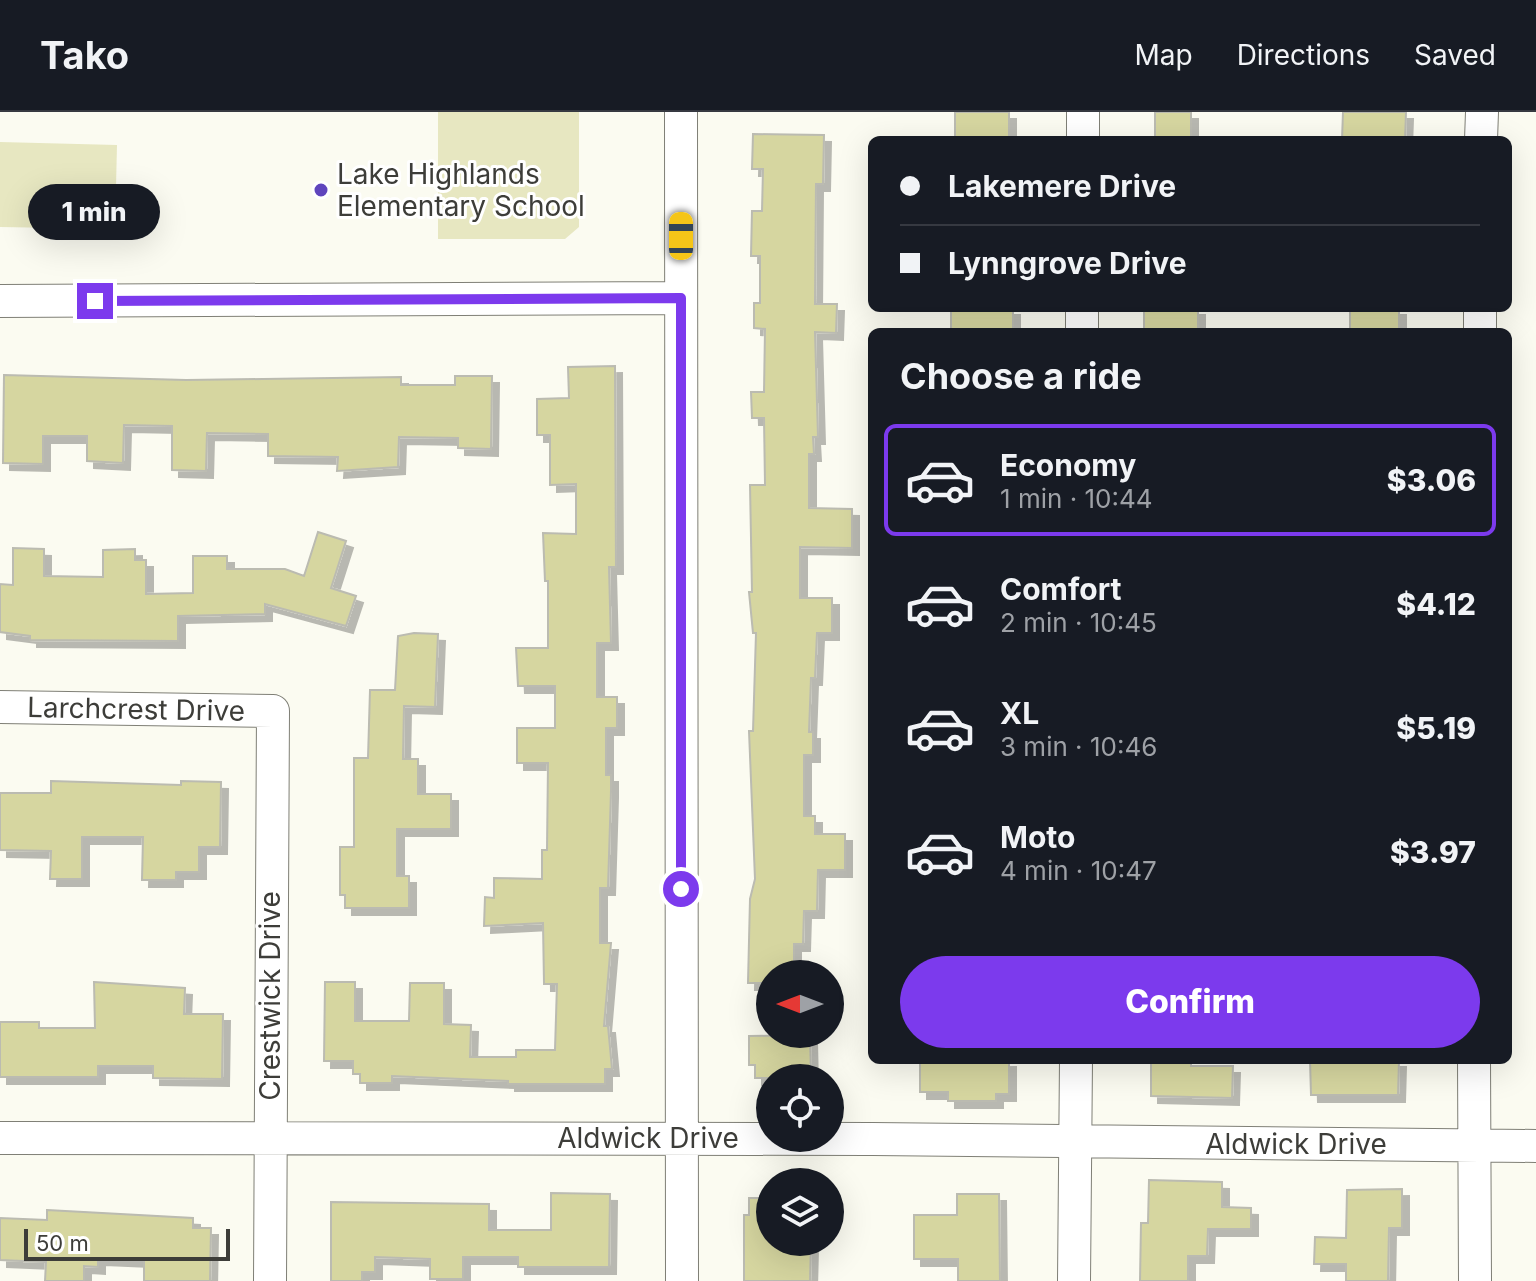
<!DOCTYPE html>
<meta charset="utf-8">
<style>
body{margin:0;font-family:Inter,sans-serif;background:#242831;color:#f1f3f6;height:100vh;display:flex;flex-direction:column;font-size:30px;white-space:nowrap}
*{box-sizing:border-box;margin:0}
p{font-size:26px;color:#9ea1a6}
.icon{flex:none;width:44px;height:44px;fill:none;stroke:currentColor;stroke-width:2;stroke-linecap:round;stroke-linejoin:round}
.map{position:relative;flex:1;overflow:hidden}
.details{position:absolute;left:868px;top:216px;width:644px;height:736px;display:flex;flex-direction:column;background:#171b24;border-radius:12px;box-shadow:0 8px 32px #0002}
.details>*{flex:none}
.guide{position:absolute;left:868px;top:24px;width:644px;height:176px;border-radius:12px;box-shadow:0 8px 32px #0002;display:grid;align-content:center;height:176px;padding:0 32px;background:#171b24}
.needle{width:52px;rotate:270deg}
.buttons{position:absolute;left:756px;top:848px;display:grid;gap:16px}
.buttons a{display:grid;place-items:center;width:88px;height:88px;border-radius:50%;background:#171b24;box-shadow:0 8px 32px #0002;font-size:40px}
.scale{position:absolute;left:24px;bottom:20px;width:206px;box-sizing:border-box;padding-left:8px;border:4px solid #3d3d39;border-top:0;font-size:22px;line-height:28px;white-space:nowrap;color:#3d3d39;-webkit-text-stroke:6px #fff;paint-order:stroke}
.end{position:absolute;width:36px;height:36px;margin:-18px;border:10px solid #7c3aed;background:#fff;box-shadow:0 0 0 4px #fff}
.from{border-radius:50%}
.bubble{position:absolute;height:56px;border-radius:28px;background:#171b24;box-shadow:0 8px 32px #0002;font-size:26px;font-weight:800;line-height:56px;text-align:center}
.car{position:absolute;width:24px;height:48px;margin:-24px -12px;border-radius:10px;box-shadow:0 0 6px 2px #0007;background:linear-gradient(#f5c518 24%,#345 0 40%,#f5c518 0 76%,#345 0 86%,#f5c518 0)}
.guide b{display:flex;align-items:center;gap:28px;height:76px;font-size:30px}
.guide b+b{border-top:2px solid #363941}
.guide i{width:20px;height:20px;background:#f1f3f6}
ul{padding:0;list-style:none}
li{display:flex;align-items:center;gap:24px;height:112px;margin:0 16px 12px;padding:0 16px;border:4px solid transparent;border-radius:12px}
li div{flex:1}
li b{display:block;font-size:30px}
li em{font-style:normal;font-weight:800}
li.active{border-color:#7c3aed}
li>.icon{width:72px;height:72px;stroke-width:1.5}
h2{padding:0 32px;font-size:36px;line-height:96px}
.cta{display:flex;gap:16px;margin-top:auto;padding:16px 32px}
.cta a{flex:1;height:92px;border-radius:48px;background:#7c3aed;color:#fff;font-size:32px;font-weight:800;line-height:92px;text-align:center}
header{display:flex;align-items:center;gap:48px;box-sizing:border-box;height:112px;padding:0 40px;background:#171b24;border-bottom:2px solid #363941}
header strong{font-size:38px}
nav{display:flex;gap:44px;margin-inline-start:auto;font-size:28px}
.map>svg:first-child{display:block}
.green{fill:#e7e7c1}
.building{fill:#d6d6a0;stroke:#bbbbb1;stroke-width:2;filter:url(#shadow)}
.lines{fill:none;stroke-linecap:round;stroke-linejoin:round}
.street-casing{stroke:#7f7f76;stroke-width:34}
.street{stroke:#fff;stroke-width:32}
.route{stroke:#7c3aed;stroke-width:10}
.poi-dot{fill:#5f45bd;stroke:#fff;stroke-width:3}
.labels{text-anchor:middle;stroke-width:6;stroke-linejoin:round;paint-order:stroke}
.poi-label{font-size:28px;fill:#3d3d39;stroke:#fff;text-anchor:start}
.street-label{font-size:28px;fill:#3d3d39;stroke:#fff}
</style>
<header>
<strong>Tako</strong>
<nav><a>Map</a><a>Directions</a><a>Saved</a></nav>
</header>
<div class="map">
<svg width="1536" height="1169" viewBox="0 0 1536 1169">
<defs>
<filter id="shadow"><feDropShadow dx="7" dy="7" stdDeviation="0" flood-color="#0004"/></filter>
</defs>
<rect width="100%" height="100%" fill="#fbfbf1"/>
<path class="green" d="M438 0H579V115L565 127H438Z
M0 30 117 33 115 117 0 115Z"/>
<path class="building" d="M955 0H1009V28H955Z
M1155 0H1191V28H1155Z
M1343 0H1406L1405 28H1342Z
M753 22 824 23 823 72H816L815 192H837L836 221 815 220 818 325H813L814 342H809V396L852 397V436L800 435V486H832V521H817L815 566H811L809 620H813V643H804V704H815V722H845V758H818L817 799H804L803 832H794V862H770V871H748L750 787 755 767 749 619H753L756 521H753L749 480H752L750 373H765L764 306H752L751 280H764L765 217 754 216V191H760V144H751L752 99H762L763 57H752Z
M951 196H1013V220H951Z
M1144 196H1198V220H1144Z
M1350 196H1399V220H1350Z
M615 254 616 455H609L611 531H597V585H617V616H606V663H611V679L608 776H600V831H611L604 914H608L612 957H605V972H508V969L392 964V971H360V962H353V949H324L325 870H355V909H409L410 871H444V912L471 913 470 945H516V938H555L557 872H544L543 811 484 814 485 785 494 786V766L542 767V738H547L548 651H517V616H555V574H518L516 536H548V469H545L543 421 576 422V372L550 373V323H537V287L569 286 568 255Z
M4 263 186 268 401 265V273H455V264H492L491 337 458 336V326L399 325 398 355 337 359 338 345 268 344V322L207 321 206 359 172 358V314L124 313 123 351 87 349V324H43V352L3 351Z
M318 420 346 429 331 476 356 484 346 514 265 492V502L178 504V529L30 528V524L0 520V472L13 473V436L44 437V464L103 465V438L135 437V448H146V482L193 481V444H227V457H285L304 464Z
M414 521 438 522 435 595 404 594 403 647H418V682H451V717H397V764H409V796H345V783H340V735H354V646H368L370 578H395L398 524Z
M51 669 181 673V669L221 670 220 735H199V760H176V768H142L143 725H82V767H50L51 739 0 738V681H51Z
M94 870 185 876 184 902H223L222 967 153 966V954H98V965H0V910H39V916H95Z
M810 923 811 966H755V953H749V924Z
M1009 948V982H996V989H948V980H920V949Z
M1151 948H1191V954H1233L1232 986 1151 984Z
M1310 948H1399L1398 983H1311Z
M1149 1068 1222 1070V1095L1251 1096V1117H1208L1207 1144H1188V1169H1140L1141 1111H1148Z
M1402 1077V1116H1389L1388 1169H1346V1152H1314L1315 1125 1346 1126 1347 1078Z
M551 1081 610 1082 609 1155H518V1145H463V1167H430V1147L375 1145V1160H362V1169H331V1090L489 1092V1118H551Z
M957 1082H999L1000 1169H958V1147H914V1103H957Z
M749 1086H770V1130H811L810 1169H744V1103H749Z
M47 1098 193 1106V1116H211L210 1169H144V1148L98 1146V1155L84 1154V1169H45L46 1150 0 1148V1106L47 1108Z"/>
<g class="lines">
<g class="street-casing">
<path id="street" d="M681 0 682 1169
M1083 28V0
M1481 28 1482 0
M0 189 681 186
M1082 220V196
M1480 220V196
M0 595 273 599 270 1169
M1474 948 1475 1169
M0 1026 873 1027 1536 1034
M1074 1169 1076 948"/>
</g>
<use href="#street" class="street"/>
</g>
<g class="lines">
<path class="route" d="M95 189 681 186V777"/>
</g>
<circle class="poi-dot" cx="321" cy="78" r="8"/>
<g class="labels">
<g class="poi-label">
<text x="337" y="72">Lake Highlands<tspan x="337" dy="32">Elementary School</tspan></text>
</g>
<g class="street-label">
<text transform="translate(136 597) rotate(1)" y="10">Larchcrest Drive</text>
<text transform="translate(270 884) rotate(-90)" y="10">Crestwick Drive</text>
<text x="648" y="1036">Aldwick Drive</text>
<text x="1296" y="1042">Aldwick Drive</text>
</g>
</g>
</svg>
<div class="buttons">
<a><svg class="needle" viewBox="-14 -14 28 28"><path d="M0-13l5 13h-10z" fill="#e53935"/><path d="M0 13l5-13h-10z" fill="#9ea1a6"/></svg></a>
<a><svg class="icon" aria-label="locate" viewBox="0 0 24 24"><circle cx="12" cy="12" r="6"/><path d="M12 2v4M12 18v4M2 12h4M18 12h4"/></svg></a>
<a><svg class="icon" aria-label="layers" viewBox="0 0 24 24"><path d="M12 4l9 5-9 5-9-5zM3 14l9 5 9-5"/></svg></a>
</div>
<div class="scale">50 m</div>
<i class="end from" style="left:681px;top:777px"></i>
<i class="end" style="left:95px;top:189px"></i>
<div class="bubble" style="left:28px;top:72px;width:132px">1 min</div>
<i class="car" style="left:681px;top:124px;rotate:0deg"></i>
<div class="guide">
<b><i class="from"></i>Lakemere Drive</b>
<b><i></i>Lynngrove Drive</b>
</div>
<section class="details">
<h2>Choose a ride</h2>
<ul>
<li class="active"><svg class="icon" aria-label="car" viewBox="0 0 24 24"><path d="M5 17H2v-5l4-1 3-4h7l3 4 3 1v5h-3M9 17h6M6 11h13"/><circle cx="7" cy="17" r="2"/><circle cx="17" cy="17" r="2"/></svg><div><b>Economy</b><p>1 min · 10:44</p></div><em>$3.06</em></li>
<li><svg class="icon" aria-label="car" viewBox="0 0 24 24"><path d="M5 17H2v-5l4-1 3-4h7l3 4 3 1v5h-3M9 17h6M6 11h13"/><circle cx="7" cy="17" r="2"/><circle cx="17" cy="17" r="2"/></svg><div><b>Comfort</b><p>2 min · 10:45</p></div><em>$4.12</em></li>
<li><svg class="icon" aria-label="car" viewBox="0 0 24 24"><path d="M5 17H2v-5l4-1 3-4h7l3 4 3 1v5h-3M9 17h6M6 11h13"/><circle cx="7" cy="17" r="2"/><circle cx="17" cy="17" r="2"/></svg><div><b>XL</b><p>3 min · 10:46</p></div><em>$5.19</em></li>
<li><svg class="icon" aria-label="car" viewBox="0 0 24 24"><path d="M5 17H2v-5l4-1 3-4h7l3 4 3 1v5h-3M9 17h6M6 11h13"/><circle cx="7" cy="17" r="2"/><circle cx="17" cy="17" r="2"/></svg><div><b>Moto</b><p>4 min · 10:47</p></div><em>$3.97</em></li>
</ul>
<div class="cta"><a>Confirm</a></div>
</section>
</div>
